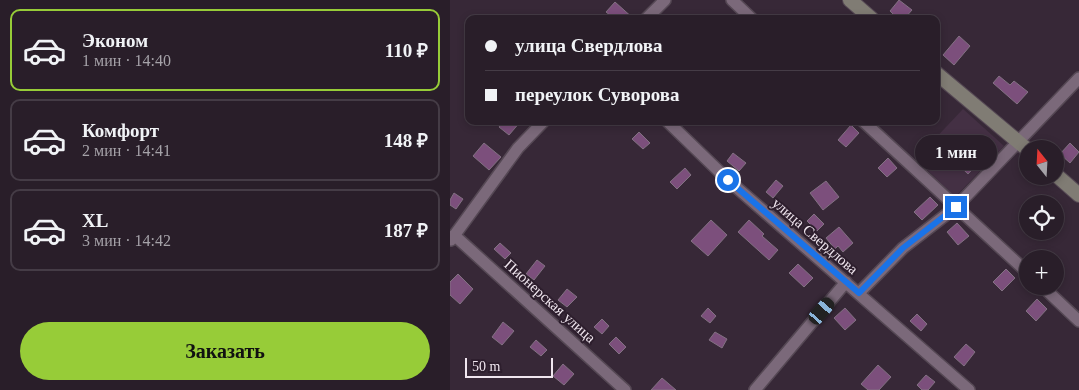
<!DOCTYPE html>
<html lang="ru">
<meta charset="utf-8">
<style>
body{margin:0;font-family:"Times New Roman",serif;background:#352b35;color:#f1f3f6;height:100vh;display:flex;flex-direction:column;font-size:19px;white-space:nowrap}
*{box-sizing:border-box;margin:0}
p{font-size:16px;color:#a5a2a8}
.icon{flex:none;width:28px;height:28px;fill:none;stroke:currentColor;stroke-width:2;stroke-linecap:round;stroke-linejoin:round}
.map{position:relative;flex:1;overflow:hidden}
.sheet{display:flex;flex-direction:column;background:#291e29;width:450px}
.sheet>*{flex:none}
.top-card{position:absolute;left:15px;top:15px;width:475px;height:110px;border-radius:10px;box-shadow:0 2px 8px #0003,0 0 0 1px #453c46;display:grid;align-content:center;height:110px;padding:0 20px;background:#291e29}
.needle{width:32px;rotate:342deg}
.fabs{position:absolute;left:569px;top:140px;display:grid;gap:10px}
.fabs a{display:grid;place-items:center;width:45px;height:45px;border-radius:50%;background:#291e29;box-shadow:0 2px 8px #0003,0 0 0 1px #453c46;font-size:25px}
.scale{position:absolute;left:15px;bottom:12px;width:88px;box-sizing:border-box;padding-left:5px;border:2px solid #f0e6ef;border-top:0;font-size:14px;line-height:18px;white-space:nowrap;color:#f0e6ef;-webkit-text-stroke:4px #2d1e2d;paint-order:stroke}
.end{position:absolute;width:22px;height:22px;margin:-11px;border:6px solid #1a73e8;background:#fff;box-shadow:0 0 0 2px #fff}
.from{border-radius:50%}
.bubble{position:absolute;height:35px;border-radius:18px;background:#291e29;box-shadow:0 2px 8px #0003,0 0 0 1px #453c46;font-size:16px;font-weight:700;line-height:35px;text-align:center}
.car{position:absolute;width:15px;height:30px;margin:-15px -8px;border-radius:6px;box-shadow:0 0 4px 1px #0007;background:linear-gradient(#222 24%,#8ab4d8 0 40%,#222 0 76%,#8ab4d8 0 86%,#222 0)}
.top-card b{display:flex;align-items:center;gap:18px;height:48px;font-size:19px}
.top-card b+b{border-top:1px solid #453c46}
.top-card i{width:12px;height:12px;background:#f1f3f6}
ul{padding:9px 0 0;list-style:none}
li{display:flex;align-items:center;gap:15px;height:82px;margin:0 10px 8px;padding:0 10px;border:2px solid #453c46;border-radius:10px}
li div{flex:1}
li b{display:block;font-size:19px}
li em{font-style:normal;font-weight:700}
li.current{border-color:#97cc38}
li>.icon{width:45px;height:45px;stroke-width:1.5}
.button{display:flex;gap:10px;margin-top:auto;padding:10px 20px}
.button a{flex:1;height:58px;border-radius:30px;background:#97cc38;color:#111;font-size:20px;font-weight:700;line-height:58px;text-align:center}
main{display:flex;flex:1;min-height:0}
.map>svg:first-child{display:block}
.built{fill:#443044}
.building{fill:#7c4f7c;stroke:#827182}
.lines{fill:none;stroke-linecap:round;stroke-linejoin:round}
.minor-casing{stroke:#554854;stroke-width:14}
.secondary-casing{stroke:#554854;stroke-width:16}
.minor{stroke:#7b697a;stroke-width:11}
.secondary{stroke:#807c74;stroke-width:14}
.route{stroke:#1a73e8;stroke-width:6}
.labels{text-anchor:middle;stroke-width:4;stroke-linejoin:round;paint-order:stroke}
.street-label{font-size:15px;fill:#f0e6ef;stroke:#2d1e2d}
</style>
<main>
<section class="sheet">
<ul>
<li class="current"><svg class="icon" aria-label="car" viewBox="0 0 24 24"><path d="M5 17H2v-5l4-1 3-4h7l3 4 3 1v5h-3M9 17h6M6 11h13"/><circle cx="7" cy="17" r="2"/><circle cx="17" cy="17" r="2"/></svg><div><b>Эконом</b><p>1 мин · 14:40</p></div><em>110 ₽</em></li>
<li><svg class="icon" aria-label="car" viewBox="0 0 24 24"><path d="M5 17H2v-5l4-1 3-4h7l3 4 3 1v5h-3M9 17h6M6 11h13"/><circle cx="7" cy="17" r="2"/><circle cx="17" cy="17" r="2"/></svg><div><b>Комфорт</b><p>2 мин · 14:41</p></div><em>148 ₽</em></li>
<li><svg class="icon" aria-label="car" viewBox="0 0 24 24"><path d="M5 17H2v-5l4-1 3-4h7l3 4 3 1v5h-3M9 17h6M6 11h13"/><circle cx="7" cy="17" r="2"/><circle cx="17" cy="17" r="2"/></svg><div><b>XL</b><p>3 мин · 14:42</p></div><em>187 ₽</em></li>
</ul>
<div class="button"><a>Заказать</a></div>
</section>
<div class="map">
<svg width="629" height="390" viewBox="0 0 629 390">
<rect width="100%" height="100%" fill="#372837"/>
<path class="built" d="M513 109 554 146 505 197 466 159Z"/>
<path class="building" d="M449 0 462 10 454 19H448L440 11Z
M165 2 184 19H165L156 12Z
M509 36 520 46 504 65 493 55Z
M549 76 560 85 564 81 578 92 567 104 543 83Z
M54 121H71L59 135 49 127Z
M401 125 409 133 396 147 388 140Z
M189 132 200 143 193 149 182 139Z
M500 134 529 162 518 174 489 146Z
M34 143 51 157 39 170 23 156Z
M620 143 629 152 620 163 610 154Z
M283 153 296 163 289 171 277 161Z
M438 158 447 168 437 177 428 168Z
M235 168 241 175 227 189 220 182Z
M326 180 333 186 323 198 316 192Z
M376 181 389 197 373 210 360 193Z
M4 193 13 199 6 209 0 205V200Z
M480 197 488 205 472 220 464 212Z
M364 214 374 224 367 231 357 221Z
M261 220 277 235 258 256 241 241Z
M299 220 314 234 312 236 328 250 319 260 288 232Z
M507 223 519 236 508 245 497 232Z
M389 227 403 243 393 252 388 246 385 249 376 238Z
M50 243 61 253 55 259 44 249Z
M87 260 95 266 84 280 76 274Z
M348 264 363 278 354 287 339 273Z
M556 269 565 278 552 291 543 282Z
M8 274 23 289 10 304 0 295V282Z
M117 289 127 297 117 307 108 300Z
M587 299 597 309 586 321 576 311Z
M258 308 266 316 260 323 251 316Z
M395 308 406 320 395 330 384 318Z
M467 314 477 324 471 331 460 321Z
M152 319 159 326 152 334 144 327Z
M53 322 64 331 52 345 42 337Z
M265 332 277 339 272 348 259 340Z
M166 337 176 347 169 354 159 344Z
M86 340 97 350 91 356 80 347Z
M516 344 525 352 514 366 504 357Z
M113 364 124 374 114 385 103 376Z
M428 365 441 377 429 390H418L411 384Z
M476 375 485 382 478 390H472L467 385Z
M212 378 226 390H201Z"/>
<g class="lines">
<g class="minor-casing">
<path id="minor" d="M282 0 302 19
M196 19 215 0
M217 121 278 180 519 390
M413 121 578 273
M4 235 175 390
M1 240 68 148 94 121
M592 286 629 321
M409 293 453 248 506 207 629 78
M305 390 396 282"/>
</g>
<g class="secondary-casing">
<path id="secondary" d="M400 0 422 19
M486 73 578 150
M605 174 629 195"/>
</g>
<use href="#minor" class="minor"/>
<use href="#secondary" class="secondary"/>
</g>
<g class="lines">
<path class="route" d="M278 180 409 293 453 248 506 207"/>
</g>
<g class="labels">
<g class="street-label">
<text transform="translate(365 236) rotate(41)" y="5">улица Свердлова</text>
<text transform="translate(100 301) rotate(42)" y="5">Пионерская улица</text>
</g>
</g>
</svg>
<div class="fabs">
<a><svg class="needle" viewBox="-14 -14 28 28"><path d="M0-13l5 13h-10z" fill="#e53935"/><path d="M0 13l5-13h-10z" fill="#a5a2a8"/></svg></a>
<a><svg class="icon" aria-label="locate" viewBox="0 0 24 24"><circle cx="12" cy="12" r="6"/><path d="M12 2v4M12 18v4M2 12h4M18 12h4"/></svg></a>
<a>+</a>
</div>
<div class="scale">50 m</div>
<i class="end from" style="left:278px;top:180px"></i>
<i class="end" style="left:506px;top:207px"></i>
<div class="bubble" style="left:465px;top:135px;width:82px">1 мин</div>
<i class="car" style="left:372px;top:311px;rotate:41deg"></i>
<div class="top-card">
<b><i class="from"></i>улица Свердлова</b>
<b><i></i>переулок Суворова</b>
</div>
</div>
</main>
